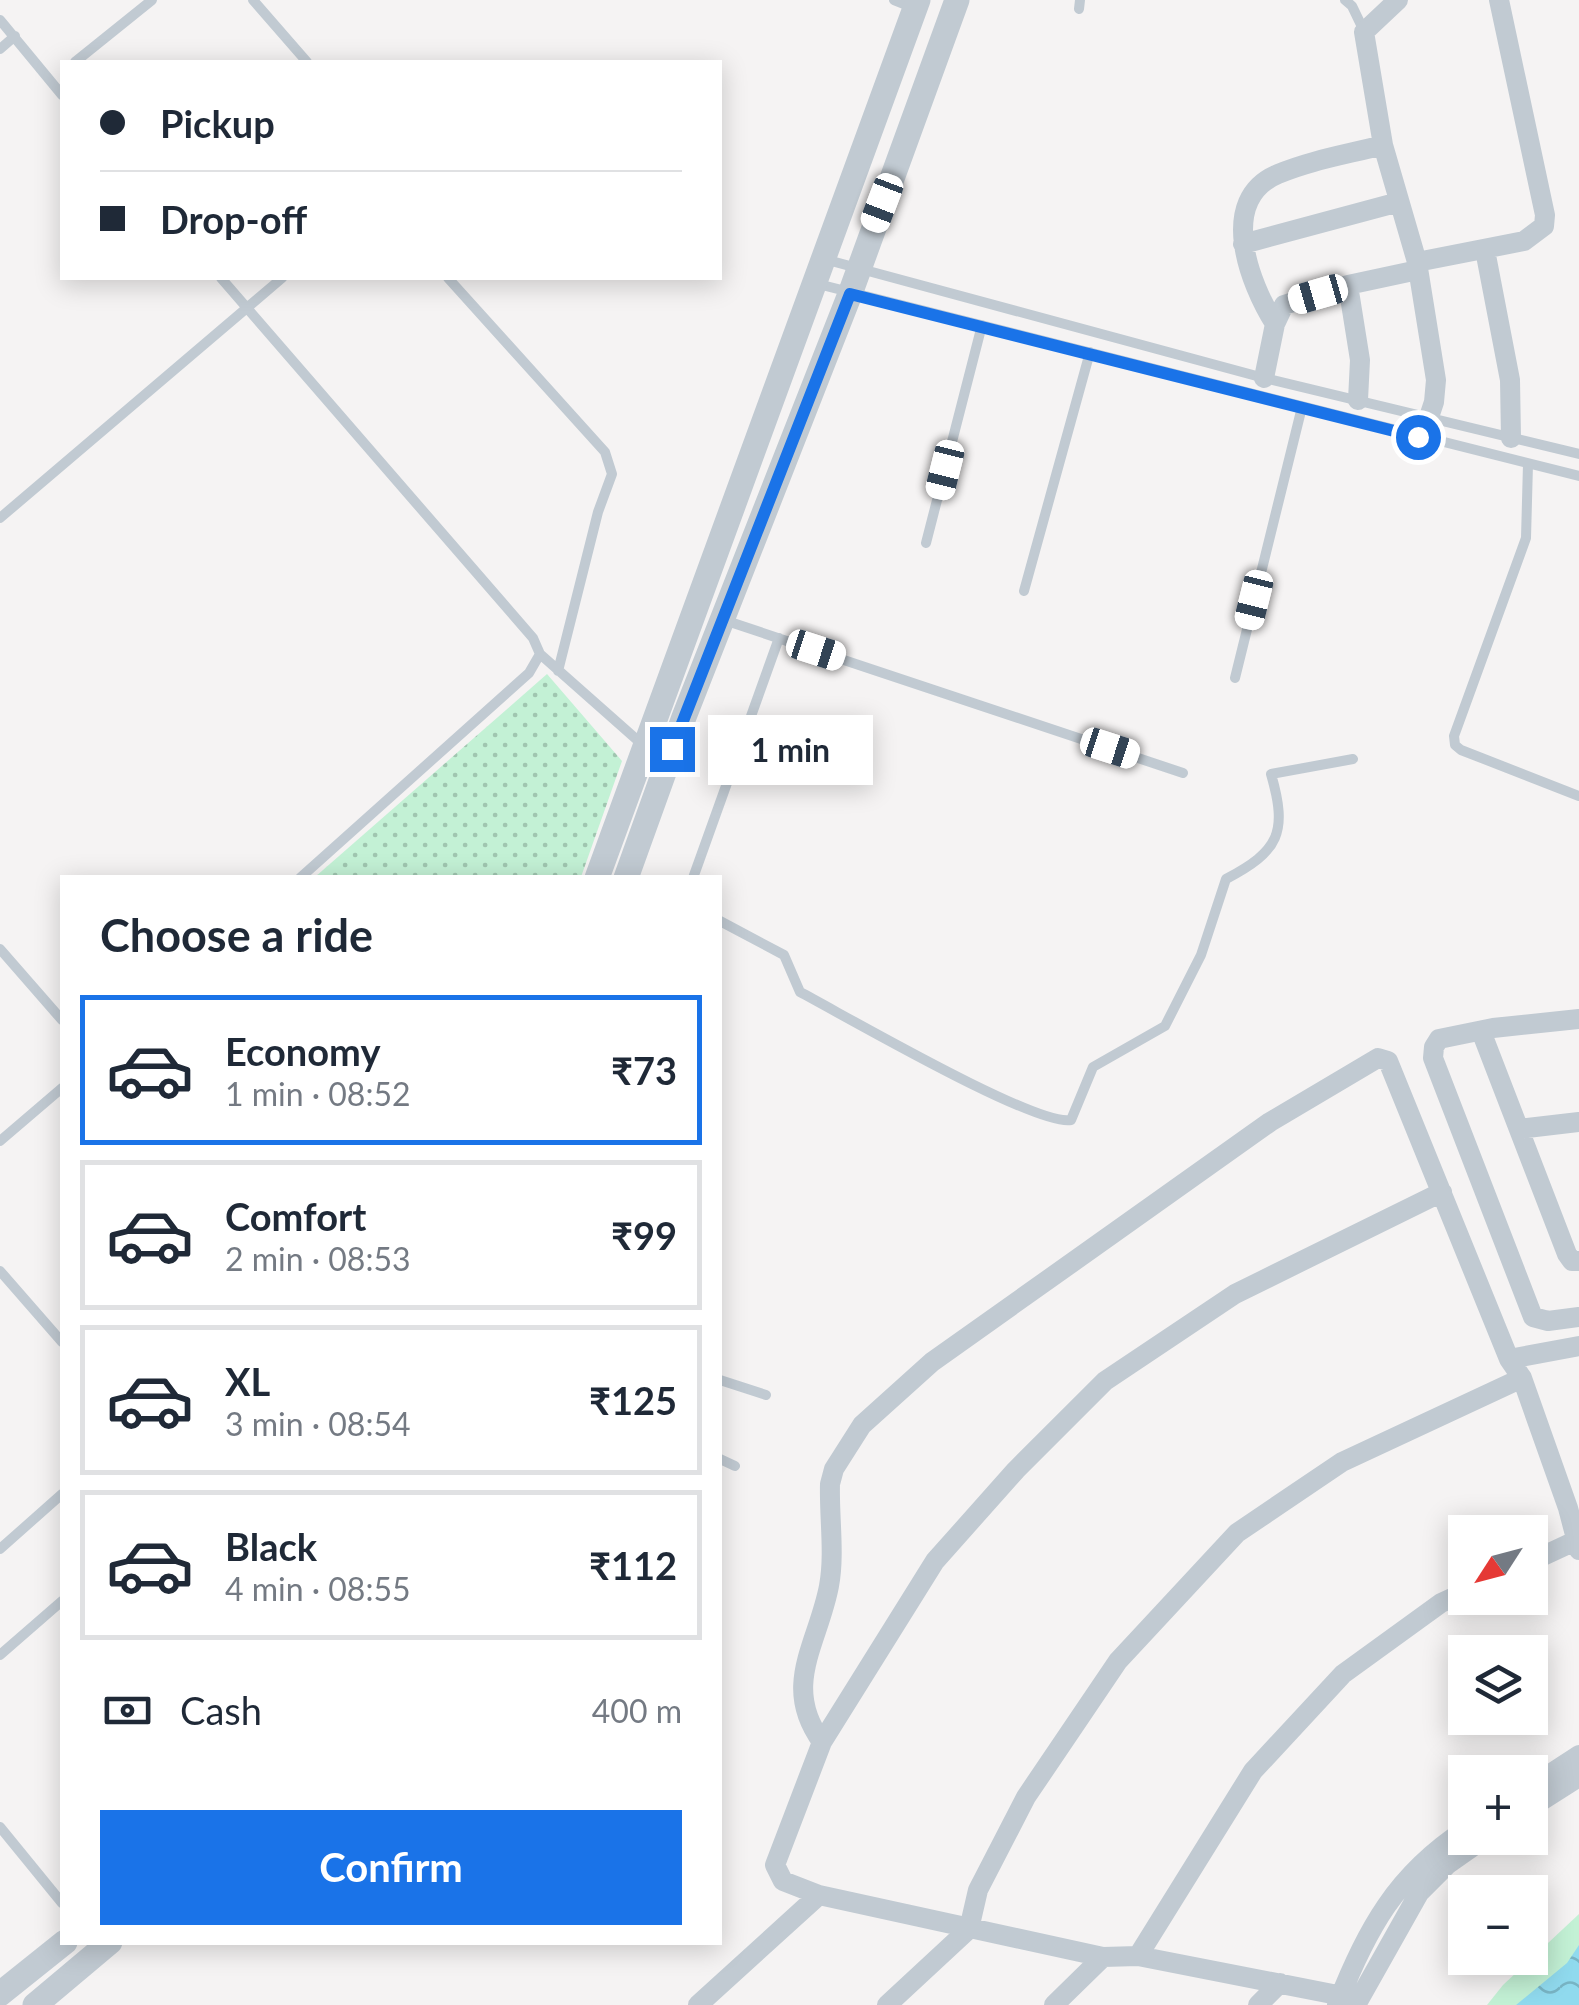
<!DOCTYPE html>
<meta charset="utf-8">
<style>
body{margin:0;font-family:Lato,sans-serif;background:#f6f6f7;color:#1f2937;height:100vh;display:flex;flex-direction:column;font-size:38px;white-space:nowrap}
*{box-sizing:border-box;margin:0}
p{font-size:32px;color:#747a83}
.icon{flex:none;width:55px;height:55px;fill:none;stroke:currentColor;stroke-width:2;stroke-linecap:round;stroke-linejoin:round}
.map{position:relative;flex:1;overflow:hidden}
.drawer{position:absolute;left:60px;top:875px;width:662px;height:1070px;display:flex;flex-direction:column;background:#fff;border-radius:0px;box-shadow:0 5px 25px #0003}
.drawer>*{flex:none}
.top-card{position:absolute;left:60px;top:60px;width:662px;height:220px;border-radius:0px;box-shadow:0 5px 25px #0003;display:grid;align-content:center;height:220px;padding:0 40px;background:#fff}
.needle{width:65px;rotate:234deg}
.tools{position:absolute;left:1448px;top:1515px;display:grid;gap:20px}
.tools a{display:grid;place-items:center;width:100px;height:100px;border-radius:0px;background:#fff;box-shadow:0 5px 25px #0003;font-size:50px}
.end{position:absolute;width:45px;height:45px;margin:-22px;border:12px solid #1a73e8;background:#fff;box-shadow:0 0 0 5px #fff}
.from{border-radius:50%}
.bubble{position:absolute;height:70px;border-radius:0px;background:#fff;box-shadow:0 5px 25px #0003;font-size:32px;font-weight:700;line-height:70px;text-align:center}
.car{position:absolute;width:30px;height:60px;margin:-30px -15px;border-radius:12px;box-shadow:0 0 8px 2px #0007;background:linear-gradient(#fff 24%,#345 0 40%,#fff 0 76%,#345 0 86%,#fff 0)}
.top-card b{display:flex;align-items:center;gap:35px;height:95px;font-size:38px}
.top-card b+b{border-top:2px solid #e0e1e3}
.top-card i{width:25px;height:25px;background:#1f2937}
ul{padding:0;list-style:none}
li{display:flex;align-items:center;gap:30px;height:150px;margin:0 20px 15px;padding:0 20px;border:5px solid #e0e1e3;border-radius:0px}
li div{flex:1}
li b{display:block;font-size:38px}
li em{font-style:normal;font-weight:700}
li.on{border-color:#1a73e8}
li>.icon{width:90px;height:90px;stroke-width:1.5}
h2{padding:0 40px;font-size:45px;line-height:120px}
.pay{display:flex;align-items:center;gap:25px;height:110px;padding:0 40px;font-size:38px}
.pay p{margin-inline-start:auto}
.action{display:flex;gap:20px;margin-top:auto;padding:20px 40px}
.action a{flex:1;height:115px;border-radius:0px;background:#1a73e8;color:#fff;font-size:40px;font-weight:700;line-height:115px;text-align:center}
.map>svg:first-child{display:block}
.grass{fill:#c3f1d5}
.park{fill:url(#park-dots)}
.water{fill:url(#water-waves)}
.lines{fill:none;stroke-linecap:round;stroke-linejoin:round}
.service{stroke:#c1cad2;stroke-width:10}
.minor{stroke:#c1cad2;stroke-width:20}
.tertiary{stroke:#c1cad2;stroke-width:25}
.route{stroke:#1a73e8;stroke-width:12}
</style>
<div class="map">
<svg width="1579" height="2005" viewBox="0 0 1579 2005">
<defs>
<pattern id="park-dots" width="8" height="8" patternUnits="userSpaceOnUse" patternTransform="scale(2.5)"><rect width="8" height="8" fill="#c3f1d5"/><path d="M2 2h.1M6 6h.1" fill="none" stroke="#a0c6b0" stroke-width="1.8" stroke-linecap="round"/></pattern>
<pattern id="water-waves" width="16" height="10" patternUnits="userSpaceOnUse" patternTransform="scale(2.5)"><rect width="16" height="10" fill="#90daee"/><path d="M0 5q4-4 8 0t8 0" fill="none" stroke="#78b4c4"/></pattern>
</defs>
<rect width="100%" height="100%" fill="#f5f3f3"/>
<path class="grass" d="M1579 1914V2005H1487L1503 1985Z"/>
<path class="park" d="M547 674 622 761 581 877H315Z"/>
<path class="water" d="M1579 1945V2005H1516L1567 1963Z"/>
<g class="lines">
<path class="service" d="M253 0 307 62
M894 0 914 8
M1345 0 1352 6 1364 31
M1079 9 1080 0
M0 20 62 95
M0 49 15 36
M75 62 152 0
M824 259 1264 378 1579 454
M221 278 533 638 540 654 529 673 300 878
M448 278 605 452 612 474 598 512 558 671
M814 283 1579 476
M1528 464 1526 538 1454 736 1455 745 1461 750 1579 796
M0 518 282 278
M926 543 982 325
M1024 591 1090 352
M724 620 1183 773
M540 654 644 746
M1235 678 1302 407
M693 878 779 638
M720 921 784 955 800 992C844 1015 1036 1127 1071 1120L1093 1067 1165 1026 1201 955 1226 879C1279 851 1288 833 1271 774L1353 759
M0 949 62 1020
M0 1141 62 1088
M0 1271 62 1342
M720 1380 766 1395
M720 1459 735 1466
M0 1549 62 1494
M0 1655 62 1601
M0 1827 62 1903"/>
<path class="minor" d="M1398 0 1364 32 1383 145 1417 262 1436 380 1434 402 1429 417
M1243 244 1399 202
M1485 250 1510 380 1511 438
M1417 262 1524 241 1544 226 1545 215 1499 0
M1348 285 1418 270
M1275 324C1249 283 1217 199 1278 174 1311 160 1349 154 1383 145
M1264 378 1275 324 1284 305 1348 285 1360 360 1358 400
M1579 1019 1493 1028 1439 1039 1434 1047 1433 1058 1533 1317 1548 1321 1579 1317
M1481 1031 1567 1254 1572 1261H1579
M1519 1129 1579 1122
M1509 1359 1579 1346
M1530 1562 1575 1541
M822 1742C781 1686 818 1644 829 1586 835 1554 829 1517 830 1484L834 1469 862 1425 932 1362 1270 1122 1378 1058 1388 1061 1509 1359 1522 1378 1568 1508 1579 1550
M1530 1787 1579 1755
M1530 1808 1579 1777
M1138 1956 1253 1771 1343 1674 1441 1603 1465 1592
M1358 1999 1138 1956 1103 1957 819 1895 783 1881 775 1865 822 1742 935 1561 1016 1470 1105 1381 1235 1294 1442 1192
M698 2005 819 1895
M887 2005 969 1929 978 1890 1026 1797 1118 1661 1237 1533 1342 1462 1522 1378
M1054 2005 1103 1957
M1258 2005 1280 1983
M1337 2005C1366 1930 1397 1874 1465 1830
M1356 2005 1419 1893 1448 1864 1485 1838"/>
<path class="tertiary" d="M597 878 918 0
M626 878 684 717 850 294 957 0
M0 1994 65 1942
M35 2005 110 1942"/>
</g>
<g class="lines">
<path class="route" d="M672 749 850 294 1418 437"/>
</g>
</svg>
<div class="tools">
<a><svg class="needle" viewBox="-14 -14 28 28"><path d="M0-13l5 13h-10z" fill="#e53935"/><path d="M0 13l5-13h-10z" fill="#747a83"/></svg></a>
<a><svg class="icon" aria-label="layers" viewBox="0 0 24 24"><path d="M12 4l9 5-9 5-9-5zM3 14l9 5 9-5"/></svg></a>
<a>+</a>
<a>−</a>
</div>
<i class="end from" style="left:1418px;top:437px"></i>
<i class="end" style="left:672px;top:749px"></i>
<div class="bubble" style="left:708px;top:715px;width:165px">1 min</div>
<i class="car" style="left:882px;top:203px;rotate:201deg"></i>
<i class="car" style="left:1318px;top:294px;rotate:254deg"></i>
<i class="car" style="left:945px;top:470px;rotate:194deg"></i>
<i class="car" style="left:1254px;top:600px;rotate:194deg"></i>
<i class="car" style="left:816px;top:650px;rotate:108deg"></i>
<i class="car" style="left:1110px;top:748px;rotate:108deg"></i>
<div class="top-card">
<b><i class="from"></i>Pickup</b>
<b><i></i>Drop-off</b>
</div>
<section class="drawer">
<h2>Choose a ride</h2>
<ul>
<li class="on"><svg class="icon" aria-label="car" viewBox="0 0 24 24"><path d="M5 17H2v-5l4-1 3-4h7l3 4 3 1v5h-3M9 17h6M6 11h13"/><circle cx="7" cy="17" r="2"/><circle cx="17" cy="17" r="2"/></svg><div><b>Economy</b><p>1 min · 08:52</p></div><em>₹73</em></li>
<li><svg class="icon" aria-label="car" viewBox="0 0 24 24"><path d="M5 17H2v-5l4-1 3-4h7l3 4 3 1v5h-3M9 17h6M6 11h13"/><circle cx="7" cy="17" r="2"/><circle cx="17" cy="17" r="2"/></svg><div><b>Comfort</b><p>2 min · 08:53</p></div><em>₹99</em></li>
<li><svg class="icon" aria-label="car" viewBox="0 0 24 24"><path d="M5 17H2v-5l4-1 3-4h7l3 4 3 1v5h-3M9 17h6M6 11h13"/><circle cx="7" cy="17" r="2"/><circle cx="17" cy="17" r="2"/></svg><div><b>XL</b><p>3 min · 08:54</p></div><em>₹125</em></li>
<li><svg class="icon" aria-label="car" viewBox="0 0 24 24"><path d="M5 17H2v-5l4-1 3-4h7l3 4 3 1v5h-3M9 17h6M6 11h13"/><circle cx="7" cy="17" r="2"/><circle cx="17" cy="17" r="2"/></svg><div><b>Black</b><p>4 min · 08:55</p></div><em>₹112</em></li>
</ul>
<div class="pay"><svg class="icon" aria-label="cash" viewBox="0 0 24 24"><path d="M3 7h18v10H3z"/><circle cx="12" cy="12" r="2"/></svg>Cash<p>400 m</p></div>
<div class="action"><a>Confirm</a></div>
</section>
</div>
